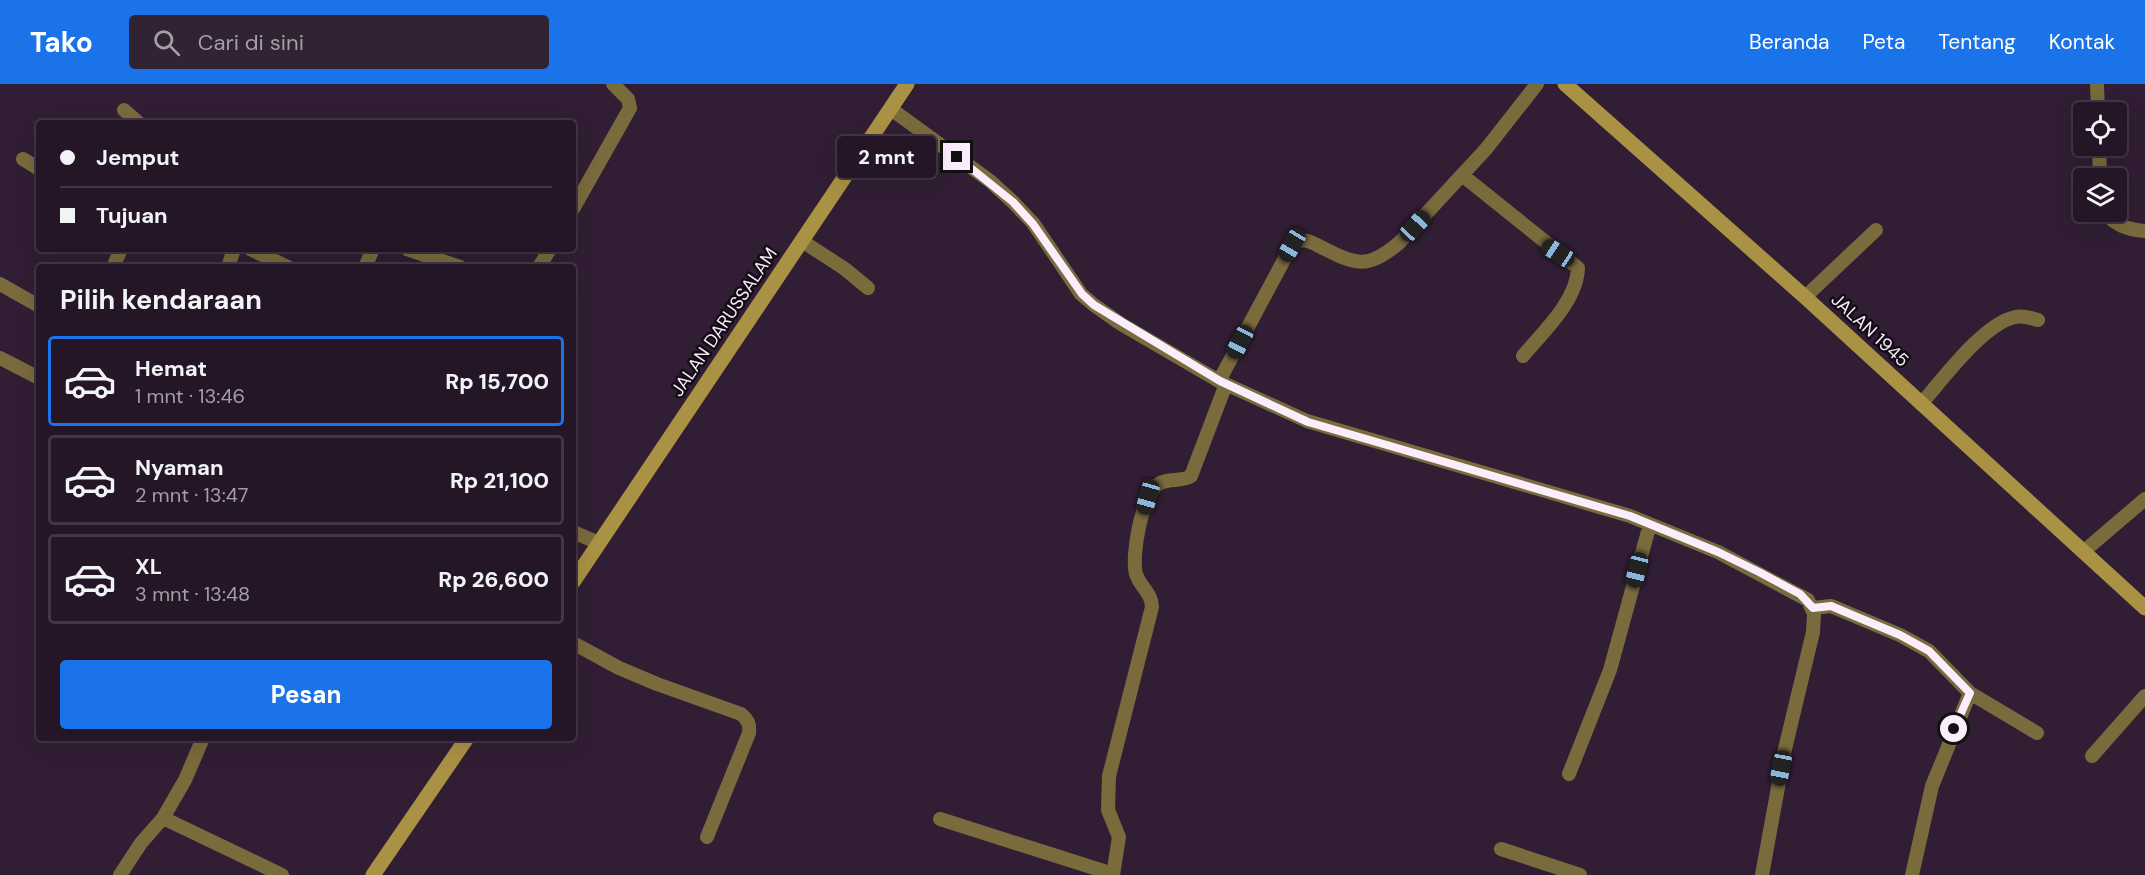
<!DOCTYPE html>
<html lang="id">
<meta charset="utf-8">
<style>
body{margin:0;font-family:"DM Sans",sans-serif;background:#312333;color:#f1f3f6;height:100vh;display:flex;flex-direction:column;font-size:22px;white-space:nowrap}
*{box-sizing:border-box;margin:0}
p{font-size:20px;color:#a39fa7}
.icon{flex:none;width:33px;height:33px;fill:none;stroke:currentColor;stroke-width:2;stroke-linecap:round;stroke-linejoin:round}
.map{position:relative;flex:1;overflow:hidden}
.drawer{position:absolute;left:36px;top:180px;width:540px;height:477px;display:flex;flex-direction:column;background:#251627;border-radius:6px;box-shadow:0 6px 24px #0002,0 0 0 2px #423544}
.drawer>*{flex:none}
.banner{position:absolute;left:36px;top:36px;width:540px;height:132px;border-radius:6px;box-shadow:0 6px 24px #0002,0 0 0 2px #423544;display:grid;align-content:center;height:132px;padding:0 24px;background:#251627}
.fabs{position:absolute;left:2073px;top:18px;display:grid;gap:12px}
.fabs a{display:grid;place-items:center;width:54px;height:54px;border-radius:6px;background:#251627;box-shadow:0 6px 24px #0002,0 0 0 2px #423544;font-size:30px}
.end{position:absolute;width:27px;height:27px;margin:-14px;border:8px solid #faedfc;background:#111;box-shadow:0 0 0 3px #111}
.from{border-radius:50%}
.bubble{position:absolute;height:42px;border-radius:6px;background:#251627;box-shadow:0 6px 24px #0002,0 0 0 2px #423544;font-size:20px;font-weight:800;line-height:42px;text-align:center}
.car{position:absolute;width:18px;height:36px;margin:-18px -9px;border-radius:8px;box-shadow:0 0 4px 2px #0007;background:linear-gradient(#222 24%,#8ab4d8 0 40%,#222 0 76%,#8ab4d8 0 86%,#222 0)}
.banner b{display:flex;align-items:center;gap:21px;height:57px;font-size:22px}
.banner b+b{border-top:2px solid #423544}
.banner i{width:15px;height:15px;background:#f1f3f6}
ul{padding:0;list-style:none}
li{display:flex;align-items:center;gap:18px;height:90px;margin:0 12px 9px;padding:0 12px;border:3px solid #423544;border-radius:6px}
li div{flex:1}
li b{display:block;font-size:22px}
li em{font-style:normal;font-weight:800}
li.selected{border-color:#1a73e8}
li>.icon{width:54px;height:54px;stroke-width:1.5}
h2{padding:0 24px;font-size:27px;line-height:72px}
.action{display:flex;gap:12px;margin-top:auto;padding:12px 24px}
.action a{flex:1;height:69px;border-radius:6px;background:#1a73e8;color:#fff;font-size:24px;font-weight:800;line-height:69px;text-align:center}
header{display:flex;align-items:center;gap:36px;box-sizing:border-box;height:84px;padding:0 30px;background:#1a73e8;color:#fff}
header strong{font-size:28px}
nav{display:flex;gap:33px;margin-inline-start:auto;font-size:21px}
.search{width:420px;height:54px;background:#312333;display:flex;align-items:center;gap:15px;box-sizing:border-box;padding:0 21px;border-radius:6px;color:#a39fa7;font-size:22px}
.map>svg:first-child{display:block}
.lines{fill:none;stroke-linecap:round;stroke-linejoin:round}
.street{stroke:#7a6b3d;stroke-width:14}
.secondary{stroke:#aa9244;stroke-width:15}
.route{stroke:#faedfc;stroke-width:8}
.labels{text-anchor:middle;stroke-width:5;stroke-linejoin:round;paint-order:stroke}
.street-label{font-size:18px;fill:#faedfc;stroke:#140c15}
</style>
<header>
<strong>Tako</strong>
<div class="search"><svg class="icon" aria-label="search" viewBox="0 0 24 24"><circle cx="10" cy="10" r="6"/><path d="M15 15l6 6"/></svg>Cari di sini</div>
<nav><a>Beranda</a><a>Peta</a><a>Tentang</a><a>Kontak</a></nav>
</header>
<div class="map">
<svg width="2145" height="791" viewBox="0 0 2145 791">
<rect width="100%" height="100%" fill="#311e34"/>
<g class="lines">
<path class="street" d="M2097 0 2098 28
M891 25 990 97 1013 118 1033 139 1081 210 1094 221 1121 240 1219 297 1307 337 1630 432 1718 468 1808 516 1814 530 1813 548 1785 665 1762 791
M124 26 139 39
M2099 62 2100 94
M23 75 39 85
M1462 91 1578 184C1577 217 1543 248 1523 272
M573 125 630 24 628 15 613 0
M2105 128C2114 141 2129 146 2145 147
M802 157 845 185 868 204
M250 165 288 183
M407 165 460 183
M113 183 121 165
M228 183 234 165
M365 183 373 165
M539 183 550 165
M0 200 39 222
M1805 213 1876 146
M0 274 39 294
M1219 297 1292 161 1297 157C1306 155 1311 158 1319 162 1356 181 1366 186 1399 159L1486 65 1537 0
M1921 320C1943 295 1983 240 2015 233 2023 231 2031 234 2038 236
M573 448 599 459
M2083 468 2145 415
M1813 524 1831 522 1900 551 1929 567 1970 609 2037 649
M573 559 619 584 657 600 741 630C748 636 750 640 749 649L707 753
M203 654 185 696 163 734 282 791
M2092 672 2145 612
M1569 690 1610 586 1650 440
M940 735 1113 790
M1501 765 1580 791
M120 791 141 759 163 734
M1113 791 1119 753 1108 726 1109 692 1152 523C1152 509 1140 503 1136 490 1131 472 1142 408 1160 399 1170 394 1182 398 1191 392L1226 300
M1912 791 1932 702 1970 609"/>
<path class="secondary" d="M1565 0 1805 213 2145 524
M573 498 907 0
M373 791 467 654"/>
</g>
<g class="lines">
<path class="route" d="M957 73 1013 118 1033 140 1082 210 1094 221 1220 297 1308 338 1630 432 1718 468 1759 488 1800 510 1813 524 1831 522 1900 551 1929 567 1970 609 1954 645"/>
</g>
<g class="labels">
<g class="street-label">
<text transform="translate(724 238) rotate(-56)" y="6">JALAN DARUSSALAM</text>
<text transform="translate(1870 246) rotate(43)" y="6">JALAN 1945</text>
</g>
</g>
</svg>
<div class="fabs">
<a><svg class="icon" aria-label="locate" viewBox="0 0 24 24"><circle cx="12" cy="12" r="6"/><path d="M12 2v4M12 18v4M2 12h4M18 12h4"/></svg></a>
<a><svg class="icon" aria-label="layers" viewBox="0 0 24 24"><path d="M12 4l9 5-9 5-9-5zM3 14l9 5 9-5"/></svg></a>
</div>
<i class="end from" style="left:1954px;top:645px"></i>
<i class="end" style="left:957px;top:73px"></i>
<div class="bubble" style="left:837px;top:52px;width:99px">2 mnt</div>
<i class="car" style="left:1415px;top:142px;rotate:43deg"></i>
<i class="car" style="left:1292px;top:161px;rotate:210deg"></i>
<i class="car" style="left:1558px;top:169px;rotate:303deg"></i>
<i class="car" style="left:1240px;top:258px;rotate:208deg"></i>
<i class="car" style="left:1148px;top:413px;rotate:196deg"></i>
<i class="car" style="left:1637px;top:486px;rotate:194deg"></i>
<i class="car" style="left:1781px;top:684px;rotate:191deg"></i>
<div class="banner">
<b><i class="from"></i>Jemput</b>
<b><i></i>Tujuan</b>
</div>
<section class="drawer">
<h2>Pilih kendaraan</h2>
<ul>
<li class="selected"><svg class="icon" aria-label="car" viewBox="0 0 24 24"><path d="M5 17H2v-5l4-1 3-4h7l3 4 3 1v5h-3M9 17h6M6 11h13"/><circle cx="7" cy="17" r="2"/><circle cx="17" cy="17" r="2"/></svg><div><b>Hemat</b><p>1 mnt · 13:46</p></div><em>Rp 15,700</em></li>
<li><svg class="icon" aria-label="car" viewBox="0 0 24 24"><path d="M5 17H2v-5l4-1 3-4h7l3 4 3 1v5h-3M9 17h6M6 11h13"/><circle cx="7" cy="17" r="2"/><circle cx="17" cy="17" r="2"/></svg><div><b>Nyaman</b><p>2 mnt · 13:47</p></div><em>Rp 21,100</em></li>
<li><svg class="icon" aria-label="car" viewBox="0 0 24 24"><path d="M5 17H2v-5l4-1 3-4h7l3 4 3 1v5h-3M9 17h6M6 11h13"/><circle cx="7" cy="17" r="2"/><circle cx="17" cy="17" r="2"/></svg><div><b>XL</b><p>3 mnt · 13:48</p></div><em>Rp 26,600</em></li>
</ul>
<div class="action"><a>Pesan</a></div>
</section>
</div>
